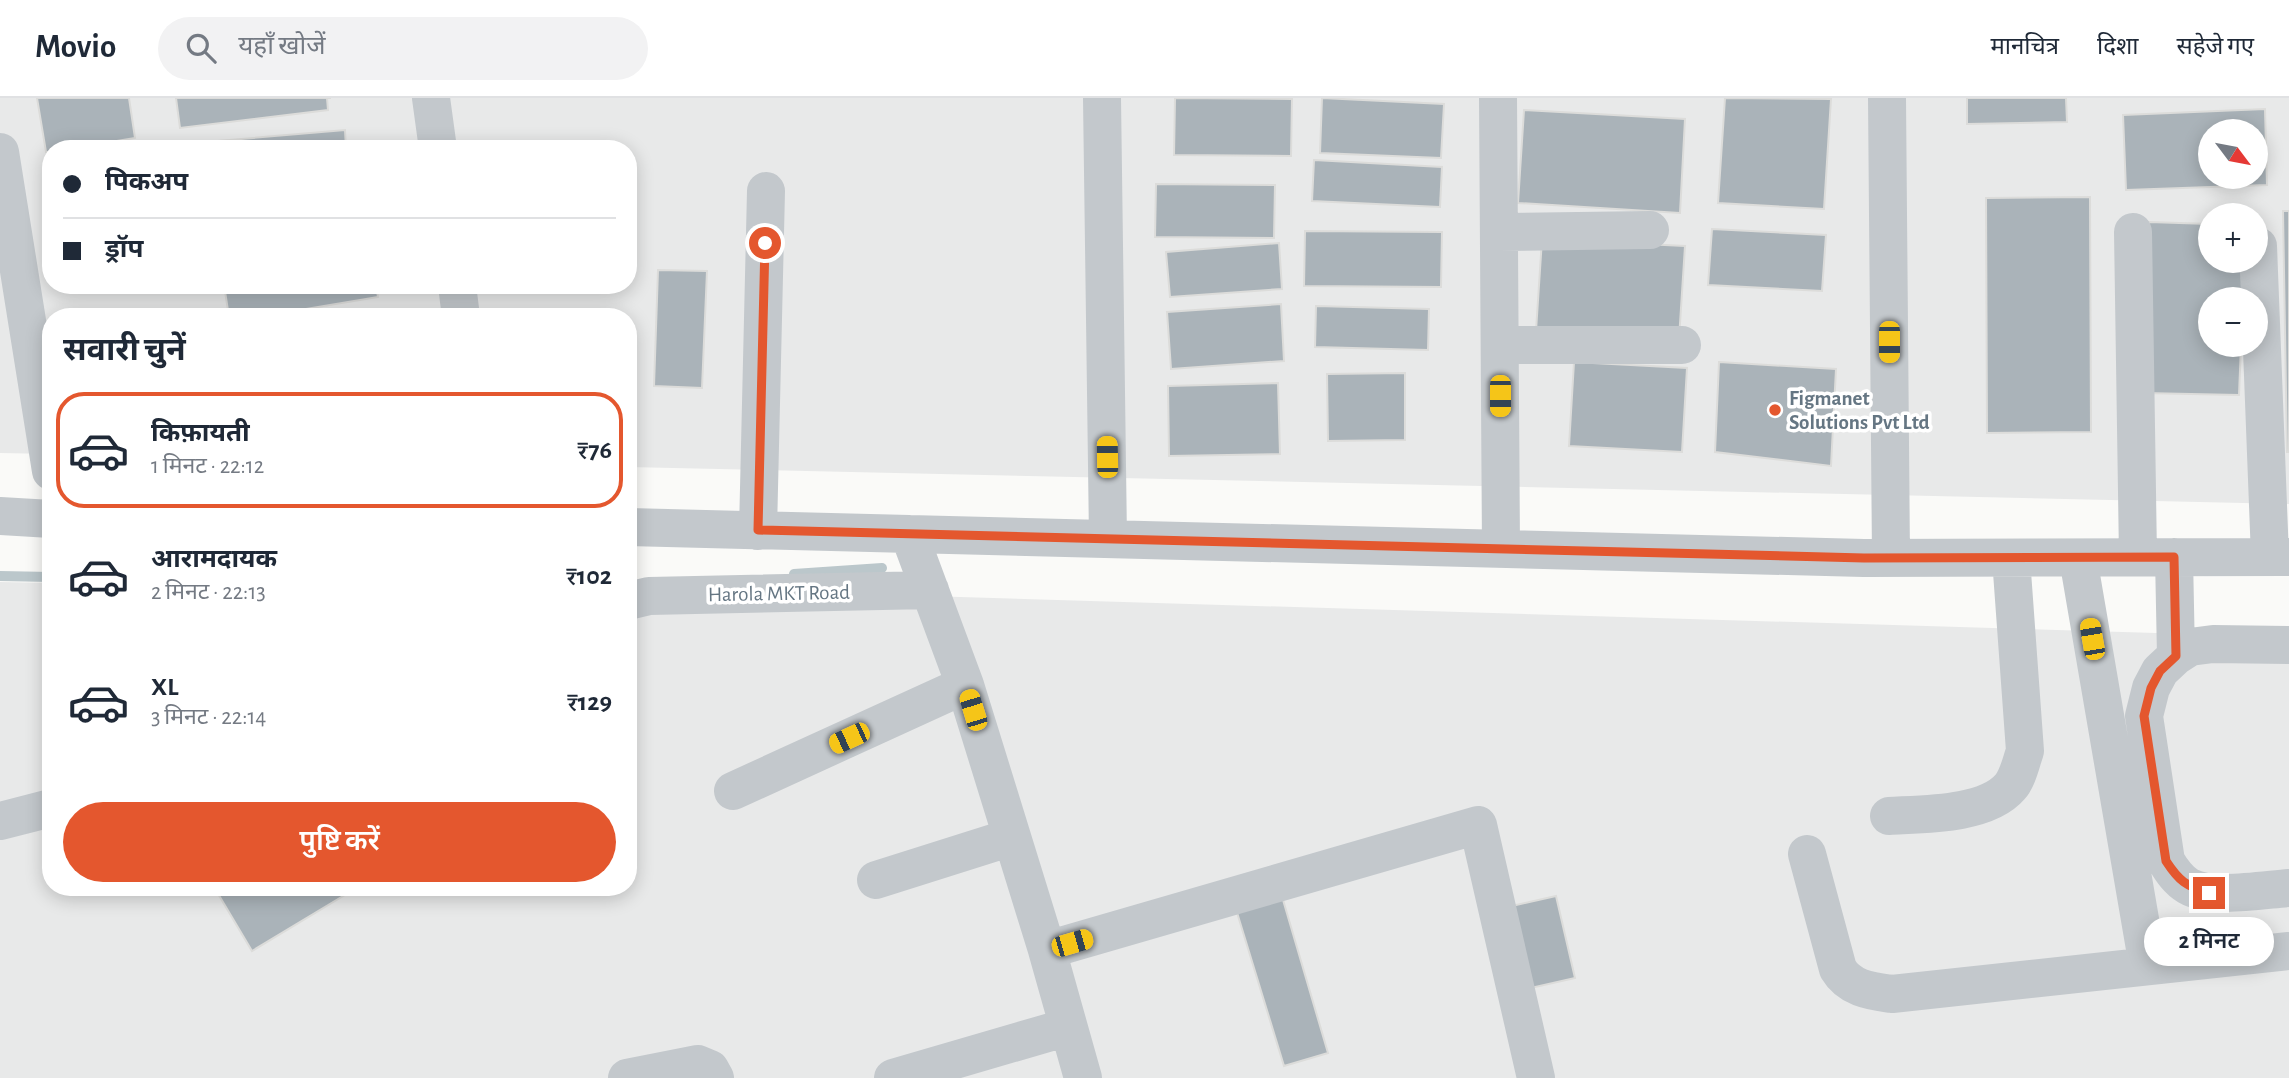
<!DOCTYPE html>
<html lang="hi">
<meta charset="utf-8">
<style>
body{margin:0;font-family:"Alegreya Sans","Noto Sans Devanagari",sans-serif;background:#f2f2f3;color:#1f2937;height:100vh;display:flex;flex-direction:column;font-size:26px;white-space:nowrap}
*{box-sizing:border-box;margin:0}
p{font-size:23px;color:#747a83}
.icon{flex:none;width:38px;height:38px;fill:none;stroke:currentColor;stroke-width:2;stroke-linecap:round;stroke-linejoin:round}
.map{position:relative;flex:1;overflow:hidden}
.panel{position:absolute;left:42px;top:210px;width:595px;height:588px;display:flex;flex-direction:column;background:#fff;border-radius:28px;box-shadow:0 4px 18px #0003}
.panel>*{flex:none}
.top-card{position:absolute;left:42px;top:42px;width:595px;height:154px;border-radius:28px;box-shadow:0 4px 18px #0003;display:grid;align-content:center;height:154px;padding:0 21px;background:#fff}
.needle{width:46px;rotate:122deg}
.fabs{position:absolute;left:2198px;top:21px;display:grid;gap:14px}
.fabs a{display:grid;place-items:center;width:70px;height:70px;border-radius:50%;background:#fff;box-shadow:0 4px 18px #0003;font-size:35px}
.end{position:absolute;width:32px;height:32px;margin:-16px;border:9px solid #e4572e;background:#fff;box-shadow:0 0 0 4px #fff}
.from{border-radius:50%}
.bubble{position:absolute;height:49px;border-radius:24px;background:#fff;box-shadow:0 4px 18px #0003;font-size:23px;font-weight:600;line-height:49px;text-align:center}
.car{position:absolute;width:21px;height:42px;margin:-21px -10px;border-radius:9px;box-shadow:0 0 5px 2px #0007;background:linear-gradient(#f5c518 24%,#345 0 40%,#f5c518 0 76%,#345 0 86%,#f5c518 0)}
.top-card b{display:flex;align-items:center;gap:24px;height:66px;font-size:26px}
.top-card b+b{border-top:2px solid #e0e1e3}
.top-card i{width:18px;height:18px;background:#1f2937}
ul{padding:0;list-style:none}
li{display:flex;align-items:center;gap:21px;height:116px;margin:0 14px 10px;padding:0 7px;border:4px solid transparent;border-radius:28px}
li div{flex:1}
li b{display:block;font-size:26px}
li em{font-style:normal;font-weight:600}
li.current{border-color:#e4572e}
li>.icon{width:63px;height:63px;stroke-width:1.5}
h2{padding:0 21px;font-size:32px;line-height:84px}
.primary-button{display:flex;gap:14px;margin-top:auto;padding:14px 21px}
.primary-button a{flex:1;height:80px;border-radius:42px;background:#e4572e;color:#fff;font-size:28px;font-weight:600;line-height:80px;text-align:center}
header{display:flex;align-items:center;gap:42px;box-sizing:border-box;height:98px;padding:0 35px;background:#fff;border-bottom:2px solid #e0e1e3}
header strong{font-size:33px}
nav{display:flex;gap:38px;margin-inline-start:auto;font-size:24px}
.search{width:490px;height:63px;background:#f2f2f3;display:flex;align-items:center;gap:18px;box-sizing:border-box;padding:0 24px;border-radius:38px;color:#747a83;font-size:26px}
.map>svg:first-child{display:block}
.built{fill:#e8e9e9;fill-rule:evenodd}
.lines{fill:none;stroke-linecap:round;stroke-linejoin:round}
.stream{stroke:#bbc7cb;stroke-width:10}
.building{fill:#aab3b9;stroke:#dcdcda;stroke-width:2;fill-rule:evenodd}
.minor{stroke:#c3c8cc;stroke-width:38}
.route{stroke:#e4572e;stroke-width:9}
.poi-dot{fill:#e4572e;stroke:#fff;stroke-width:2.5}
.labels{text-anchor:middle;stroke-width:7;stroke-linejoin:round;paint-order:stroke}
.poi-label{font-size:21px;font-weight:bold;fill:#657683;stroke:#fff;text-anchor:start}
.street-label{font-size:21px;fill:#657683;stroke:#fff}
</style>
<header>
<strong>Movio</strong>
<div class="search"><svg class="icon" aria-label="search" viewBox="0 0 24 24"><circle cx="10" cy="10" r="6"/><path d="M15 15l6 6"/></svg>यहाँ खोजें</div>
<nav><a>मानचित्र</a><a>दिशा</a><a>सहेजे गए</a></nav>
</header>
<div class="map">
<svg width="2289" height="980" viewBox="0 0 2289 980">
<rect width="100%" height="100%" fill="#fafaf8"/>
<path class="built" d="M0 0H2289V406L628 369V219H51V356L0 355ZM2210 33H2256V79H2210ZM51 51H628V187H51ZM2210 117H2256V163H2210ZM2210 201H2256V247H2210Z
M0 484 51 485V789H628V489L2289 539V980H0Z"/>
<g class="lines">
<path class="stream" d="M794 476 882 470
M0 478 51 479"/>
</g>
<path class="building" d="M37 0H129L135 40 68 51H51V54H46Z
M176 0H331H327L328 12 180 30Z
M1175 0 1292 1 1291 58 1174 57Z
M1322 0 1444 6 1441 60 1320 55Z
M1725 0 1831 1 1824 111 1718 105Z
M1967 0H2066L2067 24 1967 26Z
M2265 11 2267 87 2126 92 2123 17ZM2210 33H2256V79H2210Z
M1524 12 1685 21 1680 115 1518 105Z
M345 32 346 51H184L183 46Z
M1314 62 1442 69 1440 109 1312 103Z
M1156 86 1275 87 1274 140 1155 139Z
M2090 99 2091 334 1987 335 1986 100Z
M2283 113H2289V354H2287Z
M2149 124 2210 126V163H2243L2242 201H2210V247H2241L2239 297 2143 295Z
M1712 131 1826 137 1822 193 1708 187Z
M1305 133 1442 134 1441 189 1304 188Z
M1542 141 1685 148 1679 241 1536 233Z
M1279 145 1282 191 1170 199 1166 154Z
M658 172 707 173 702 290 654 288Z
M224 187H376L378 199 258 219H229Z
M1281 206 1284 263 1171 271 1167 214Z
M1316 208 1429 211 1428 252 1315 249Z
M402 214V219H327Z
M1574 264 1687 270 1682 354 1569 348Z
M1719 264 1836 271 1831 368 1715 354Z
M1405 275V342L1328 343 1327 276Z
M1278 285 1280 356 1169 358 1168 288Z
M214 789H358L252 853Z
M1281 795 1328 955 1284 968 1235 808Z
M1556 798 1575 880 1522 892 1503 810Z"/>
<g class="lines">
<path class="minor" d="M431 0 438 51
M1102 0 1108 441
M1498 0 1501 451
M1887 0 1891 460
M0 54 51 373
M1499 134 1650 132
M2133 134 2138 459
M2258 148 2270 459
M457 187 461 219
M1500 247H1682
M0 418 51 421
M628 429 1864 460 2289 459
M758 433 766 93
M909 436 965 587 1047 852 1083 980
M2174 459 2176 558
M2078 460 2148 868
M628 503 649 498 930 492
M2289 547 2213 546 2190 549 2176 558 2160 573 2151 590 2144 618 2166 763C2172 773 2178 782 2188 788 2210 801 2262 792 2289 790
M733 693 965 587
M1889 718C1923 716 1986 717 2010 689 2018 680 2021 664 2025 653L2011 460
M0 723 51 710
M1807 756 1838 871C1850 891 1871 893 1892 896L2289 853
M876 782 1012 739
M1047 852 1478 727 1536 980
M627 980 698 966 710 971 715 980
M893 980 1068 929"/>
</g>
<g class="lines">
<path class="route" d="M765 145 758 432 1864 460 2174 459 2176 558 2160 573 2151 590 2144 618 2166 763C2179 783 2186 788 2209 795"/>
</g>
<circle class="poi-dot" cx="1775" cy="312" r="7"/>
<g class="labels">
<g class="poi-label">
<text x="1789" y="307">Figmanet<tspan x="1789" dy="24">Solutions Pvt Ltd</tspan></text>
</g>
<g class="street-label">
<text transform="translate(779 495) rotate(-1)" y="7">Harola MKT Road</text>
</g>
</g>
</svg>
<div class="fabs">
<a><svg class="needle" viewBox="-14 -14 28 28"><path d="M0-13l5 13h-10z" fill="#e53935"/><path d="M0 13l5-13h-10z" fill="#747a83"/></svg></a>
<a>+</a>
<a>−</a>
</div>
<i class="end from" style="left:765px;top:145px"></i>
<i class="end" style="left:2209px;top:795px"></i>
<div class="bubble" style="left:2144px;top:819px;width:130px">2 मिनट</div>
<i class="car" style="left:1889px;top:244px;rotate:180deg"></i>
<i class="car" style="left:1500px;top:298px;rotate:180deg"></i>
<i class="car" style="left:1107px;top:359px;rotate:359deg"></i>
<i class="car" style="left:2092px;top:541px;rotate:350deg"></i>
<i class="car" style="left:973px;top:612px;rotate:343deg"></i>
<i class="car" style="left:849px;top:640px;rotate:245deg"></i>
<i class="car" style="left:1072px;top:845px;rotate:74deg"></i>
<div class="top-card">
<b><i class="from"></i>पिकअप</b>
<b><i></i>ड्रॉप</b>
</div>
<section class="panel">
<h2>सवारी चुनें</h2>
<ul>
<li class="current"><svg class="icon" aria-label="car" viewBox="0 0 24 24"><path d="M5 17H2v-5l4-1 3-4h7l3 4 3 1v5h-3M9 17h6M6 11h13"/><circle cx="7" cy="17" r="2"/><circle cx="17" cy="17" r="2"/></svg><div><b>किफ़ायती</b><p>1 मिनट · 22:12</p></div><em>₹76</em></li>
<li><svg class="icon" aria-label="car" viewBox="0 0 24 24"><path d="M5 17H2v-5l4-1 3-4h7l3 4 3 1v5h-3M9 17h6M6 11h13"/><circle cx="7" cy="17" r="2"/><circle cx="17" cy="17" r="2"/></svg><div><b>आरामदायक</b><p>2 मिनट · 22:13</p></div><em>₹102</em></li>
<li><svg class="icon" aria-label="car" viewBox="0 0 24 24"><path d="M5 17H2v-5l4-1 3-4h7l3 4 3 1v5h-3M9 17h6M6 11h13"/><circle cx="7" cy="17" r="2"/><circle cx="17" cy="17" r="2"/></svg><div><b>XL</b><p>3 मिनट · 22:14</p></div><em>₹129</em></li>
</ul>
<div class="primary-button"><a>पुष्टि करें</a></div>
</section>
</div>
